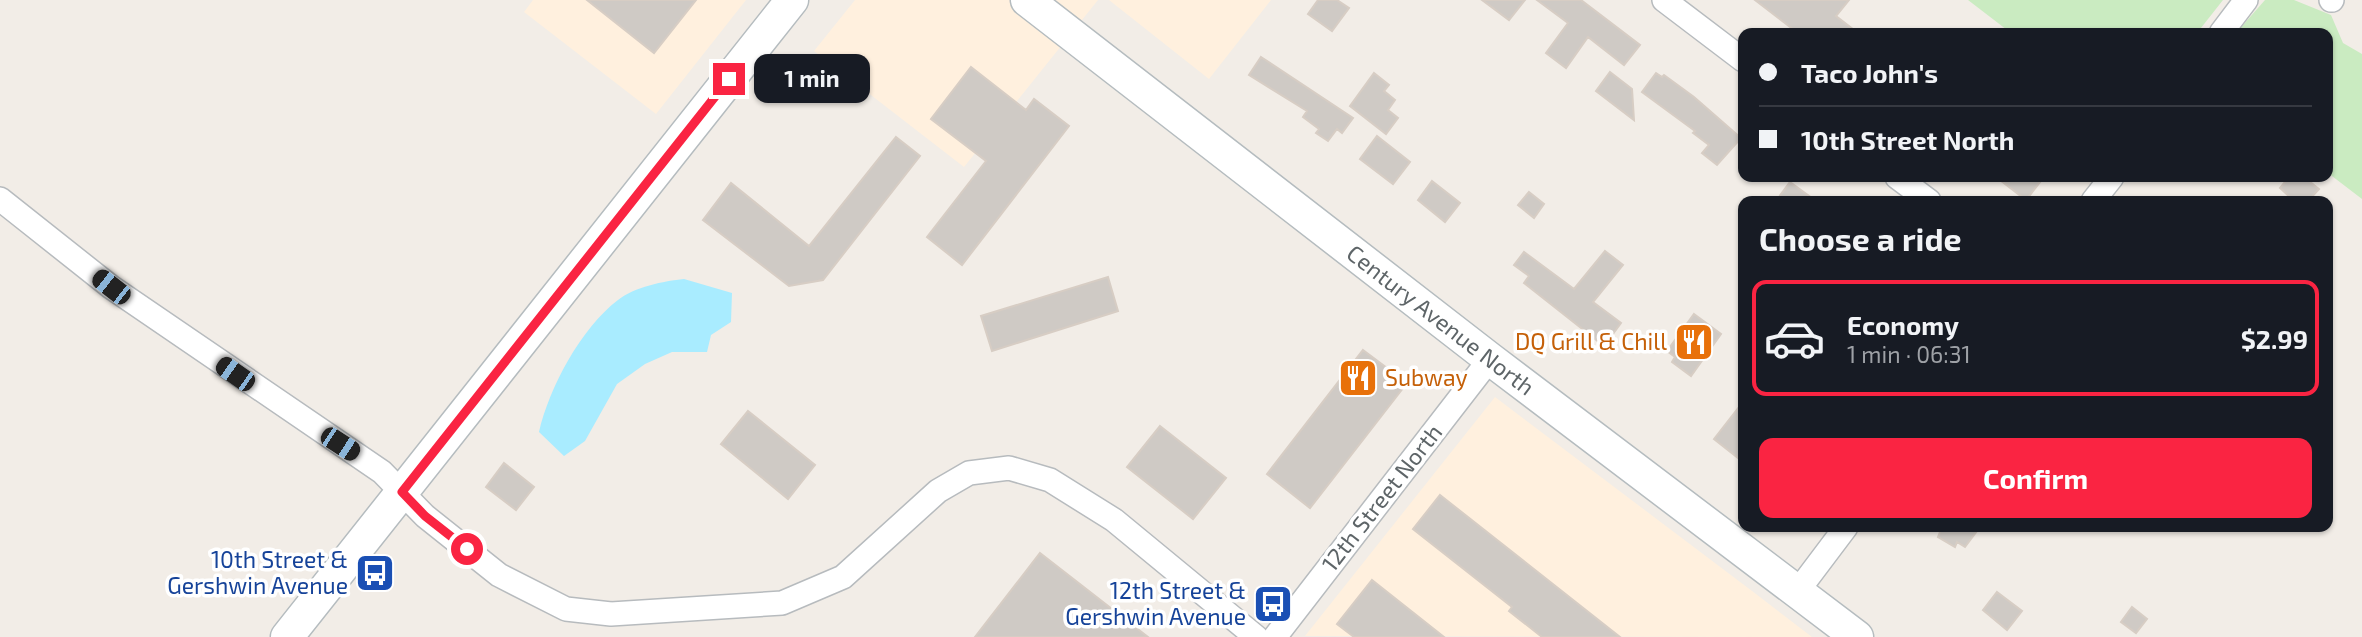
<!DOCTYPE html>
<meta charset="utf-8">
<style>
body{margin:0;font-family:"Exo 2",sans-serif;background:#20242c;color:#f1f3f6;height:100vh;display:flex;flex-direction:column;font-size:26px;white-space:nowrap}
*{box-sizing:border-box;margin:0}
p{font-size:23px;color:#9ea1a6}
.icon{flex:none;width:38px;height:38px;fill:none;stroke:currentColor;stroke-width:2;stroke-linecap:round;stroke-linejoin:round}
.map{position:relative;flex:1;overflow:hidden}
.side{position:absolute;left:1738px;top:196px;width:595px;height:336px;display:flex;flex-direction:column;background:#171b24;border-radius:14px;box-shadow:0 2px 5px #0004}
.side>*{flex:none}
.banner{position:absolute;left:1738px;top:28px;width:595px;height:154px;border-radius:14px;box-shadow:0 2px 5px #0004;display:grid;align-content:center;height:154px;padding:0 21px;background:#171b24}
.end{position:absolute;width:32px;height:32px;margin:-16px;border:9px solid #fa2442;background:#fff;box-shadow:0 0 0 4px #fff}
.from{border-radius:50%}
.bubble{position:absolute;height:49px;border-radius:14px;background:#171b24;box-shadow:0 2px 5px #0004;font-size:23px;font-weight:700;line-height:49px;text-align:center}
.car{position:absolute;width:21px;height:42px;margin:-21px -10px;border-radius:9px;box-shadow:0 0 5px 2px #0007;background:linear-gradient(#222 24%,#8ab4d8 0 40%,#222 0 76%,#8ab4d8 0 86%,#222 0)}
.banner b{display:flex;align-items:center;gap:24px;height:66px;font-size:26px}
.banner b+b{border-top:2px solid #363941}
.banner i{width:18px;height:18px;background:#f1f3f6}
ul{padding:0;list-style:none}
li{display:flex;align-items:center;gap:21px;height:116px;margin:0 14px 10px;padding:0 7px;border:4px solid transparent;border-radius:14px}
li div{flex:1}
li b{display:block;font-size:26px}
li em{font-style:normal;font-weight:700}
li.selected{border-color:#fa2442}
li>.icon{width:63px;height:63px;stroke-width:1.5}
h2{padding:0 21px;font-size:32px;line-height:84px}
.primary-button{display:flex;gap:14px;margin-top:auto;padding:14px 21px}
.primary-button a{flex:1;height:80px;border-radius:14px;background:#fa2442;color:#fff;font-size:28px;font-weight:700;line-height:80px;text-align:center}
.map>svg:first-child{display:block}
.commercial{fill:#fff0de}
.green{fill:#caebc1}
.water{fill:#a9ecff}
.building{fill:#cfcac5;stroke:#d7cdc4;stroke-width:2}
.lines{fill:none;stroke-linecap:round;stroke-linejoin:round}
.street-casing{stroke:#b7bbbe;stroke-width:26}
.secondary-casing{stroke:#b5bcbf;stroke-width:35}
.street{stroke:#fff;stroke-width:23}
.secondary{stroke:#fff;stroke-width:32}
.route{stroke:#fa2442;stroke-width:9}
.labels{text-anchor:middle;stroke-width:7;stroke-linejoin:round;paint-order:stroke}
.street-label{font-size:23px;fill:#5e6568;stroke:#fff}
.food-label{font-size:23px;fill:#c56008;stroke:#fff;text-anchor:end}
.transit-label{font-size:23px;fill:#164399;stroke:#fff;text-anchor:end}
</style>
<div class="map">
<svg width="2362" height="637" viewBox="0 0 2362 637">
<rect width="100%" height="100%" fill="#f2ede7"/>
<path class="commercial" d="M533 0H746L656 114 524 12Z
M855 0H1098L964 167 814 51Z
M1109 0H1271L1209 79Z
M1495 397 1756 594 1812 637 1305 636Z"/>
<path class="green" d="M1968 0H2223L2197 33H2011Z
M2265 0H2294L2331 15 2343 43 2362 54V199L2328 173V33H2236Z"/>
<path class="water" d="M684 279 732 293 731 322 711 335 707 352H672L645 364 617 384 585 441 564 456 539 432C549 388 581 328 618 300 634 287 664 281 684 279Z"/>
<path class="building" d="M587 0H696L654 53Z
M1318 0H1337L1349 8 1332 31 1308 14Z
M1482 0H1525L1509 20Z
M1537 0H1581L1640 45 1624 65 1588 37 1566 68 1546 53 1568 23Z
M1755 0H1849L1836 16 1858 33H1798Z
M1261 57 1353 118 1342 133 1337 129 1328 141 1316 133 1319 129 1303 117 1307 111 1249 75Z
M971 67 1026 110 1034 99 1069 126 962 265 927 237 986 161 931 119Z
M1610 72 1632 89 1634 120 1596 91Z
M1374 73 1389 85 1384 91 1395 100 1388 110 1398 118 1386 134 1350 106Z
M1656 73 1662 77 1664 75 1694 97 1741 138 1717 165 1702 153 1709 145 1693 133 1695 131 1642 92Z
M1377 136 1410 162 1393 184 1360 159Z
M896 137 920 156 823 280 789 286 703 220 731 183 809 246Z
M1996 177H2044L2026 200Z
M2289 177H2304L2319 189 2308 201H2294L2280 188Z
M1432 181 1460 203 1445 222 1418 200Z
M1790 182 1816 201H1776Z
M1529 192 1544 204 1534 218 1518 205Z
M1605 251 1623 265 1593 302 1621 323 1604 346 1524 283 1529 276 1514 265 1524 252 1574 289Z
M1108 277 1118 311 992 351 981 316Z
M1694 314 1721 334 1691 376 1672 362 1675 357 1667 351Z
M1363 350 1407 383 1310 508 1267 474Z
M1743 402V462L1714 439Z
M748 411 815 465 788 499 721 444Z
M1160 426 1226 478 1193 519 1127 467Z
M504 463 534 487 516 510 486 487Z
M1440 495 1620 637H1542L1509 611 1512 607 1413 529Z
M1931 527H1980L1965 547 1957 542 1955 547 1938 537 1940 532Z
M1040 553 1148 637H975Z
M1372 580 1444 637H1354L1337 624Z
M1997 592 2022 611 2007 630 1983 610Z
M2132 607 2147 619 2136 633 2121 622Z"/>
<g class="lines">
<g class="street-casing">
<path id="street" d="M1664 0 1743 60
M2331 0H2332
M2221 33 2246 0
M1897 177 1929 201
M0 199 111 287 382 472 425 516 499 575 566 609 611 614 782 603 843 577 938 491 969 473 1009 468 1050 480 1114 520 1256 637
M2093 201 2112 177
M1797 592 1846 527
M1275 637 1490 359"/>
</g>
<g class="secondary-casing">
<g id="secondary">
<path id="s1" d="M1027 0 1490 359 1857 637"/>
<path d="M287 637 792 0"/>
</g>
</g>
<use href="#street" class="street"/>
<use href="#secondary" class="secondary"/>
</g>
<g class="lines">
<path class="route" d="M467 549 425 516 402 492 729 79"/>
</g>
<defs>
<g id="restaurant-square" transform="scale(2.0125)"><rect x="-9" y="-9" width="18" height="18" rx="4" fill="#e8710a" stroke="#fff"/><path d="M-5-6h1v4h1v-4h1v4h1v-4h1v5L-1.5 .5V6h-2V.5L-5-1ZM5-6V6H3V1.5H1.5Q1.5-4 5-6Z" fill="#fff"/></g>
<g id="bus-square" transform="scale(2.0125)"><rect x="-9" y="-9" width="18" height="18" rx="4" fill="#1a4fb4" stroke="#fff"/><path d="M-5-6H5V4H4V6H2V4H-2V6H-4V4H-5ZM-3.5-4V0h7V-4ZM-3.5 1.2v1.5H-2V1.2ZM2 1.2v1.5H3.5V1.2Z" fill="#fff"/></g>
</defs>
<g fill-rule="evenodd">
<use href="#restaurant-square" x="1694" y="342"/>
<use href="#restaurant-square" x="1358" y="378"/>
<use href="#bus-square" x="375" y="573"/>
<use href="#bus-square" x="1273" y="604"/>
</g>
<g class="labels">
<g class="street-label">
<text dy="8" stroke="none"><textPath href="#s1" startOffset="523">Century Avenue North</textPath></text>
<text transform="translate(1382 498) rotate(-52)" y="8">12th Street North</text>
</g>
<g class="food-label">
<text x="1667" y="350">DQ Grill &amp; Chill</text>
<text x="1385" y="386" text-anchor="start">Subway</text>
</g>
<g class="transit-label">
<text x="348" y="568">10th Street &amp;<tspan x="348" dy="26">Gershwin Avenue</tspan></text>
<text x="1246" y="599">12th Street &amp;<tspan x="1246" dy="26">Gershwin Avenue</tspan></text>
</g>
</g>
</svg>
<i class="end from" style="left:467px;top:549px"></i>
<i class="end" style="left:729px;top:79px"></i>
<div class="bubble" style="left:754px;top:54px;width:116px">1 min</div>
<i class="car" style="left:111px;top:287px;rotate:308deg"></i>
<i class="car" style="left:235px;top:374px;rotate:305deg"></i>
<i class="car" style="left:340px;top:444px;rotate:123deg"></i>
<div class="banner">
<b><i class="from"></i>Taco John's</b>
<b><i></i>10th Street North</b>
</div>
<section class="side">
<h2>Choose a ride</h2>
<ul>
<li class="selected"><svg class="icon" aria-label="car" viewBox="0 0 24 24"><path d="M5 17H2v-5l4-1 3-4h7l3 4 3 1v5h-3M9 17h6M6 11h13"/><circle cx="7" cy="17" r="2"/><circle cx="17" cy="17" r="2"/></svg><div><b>Economy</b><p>1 min · 06:31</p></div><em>$2.99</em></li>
</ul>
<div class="primary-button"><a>Confirm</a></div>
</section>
</div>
